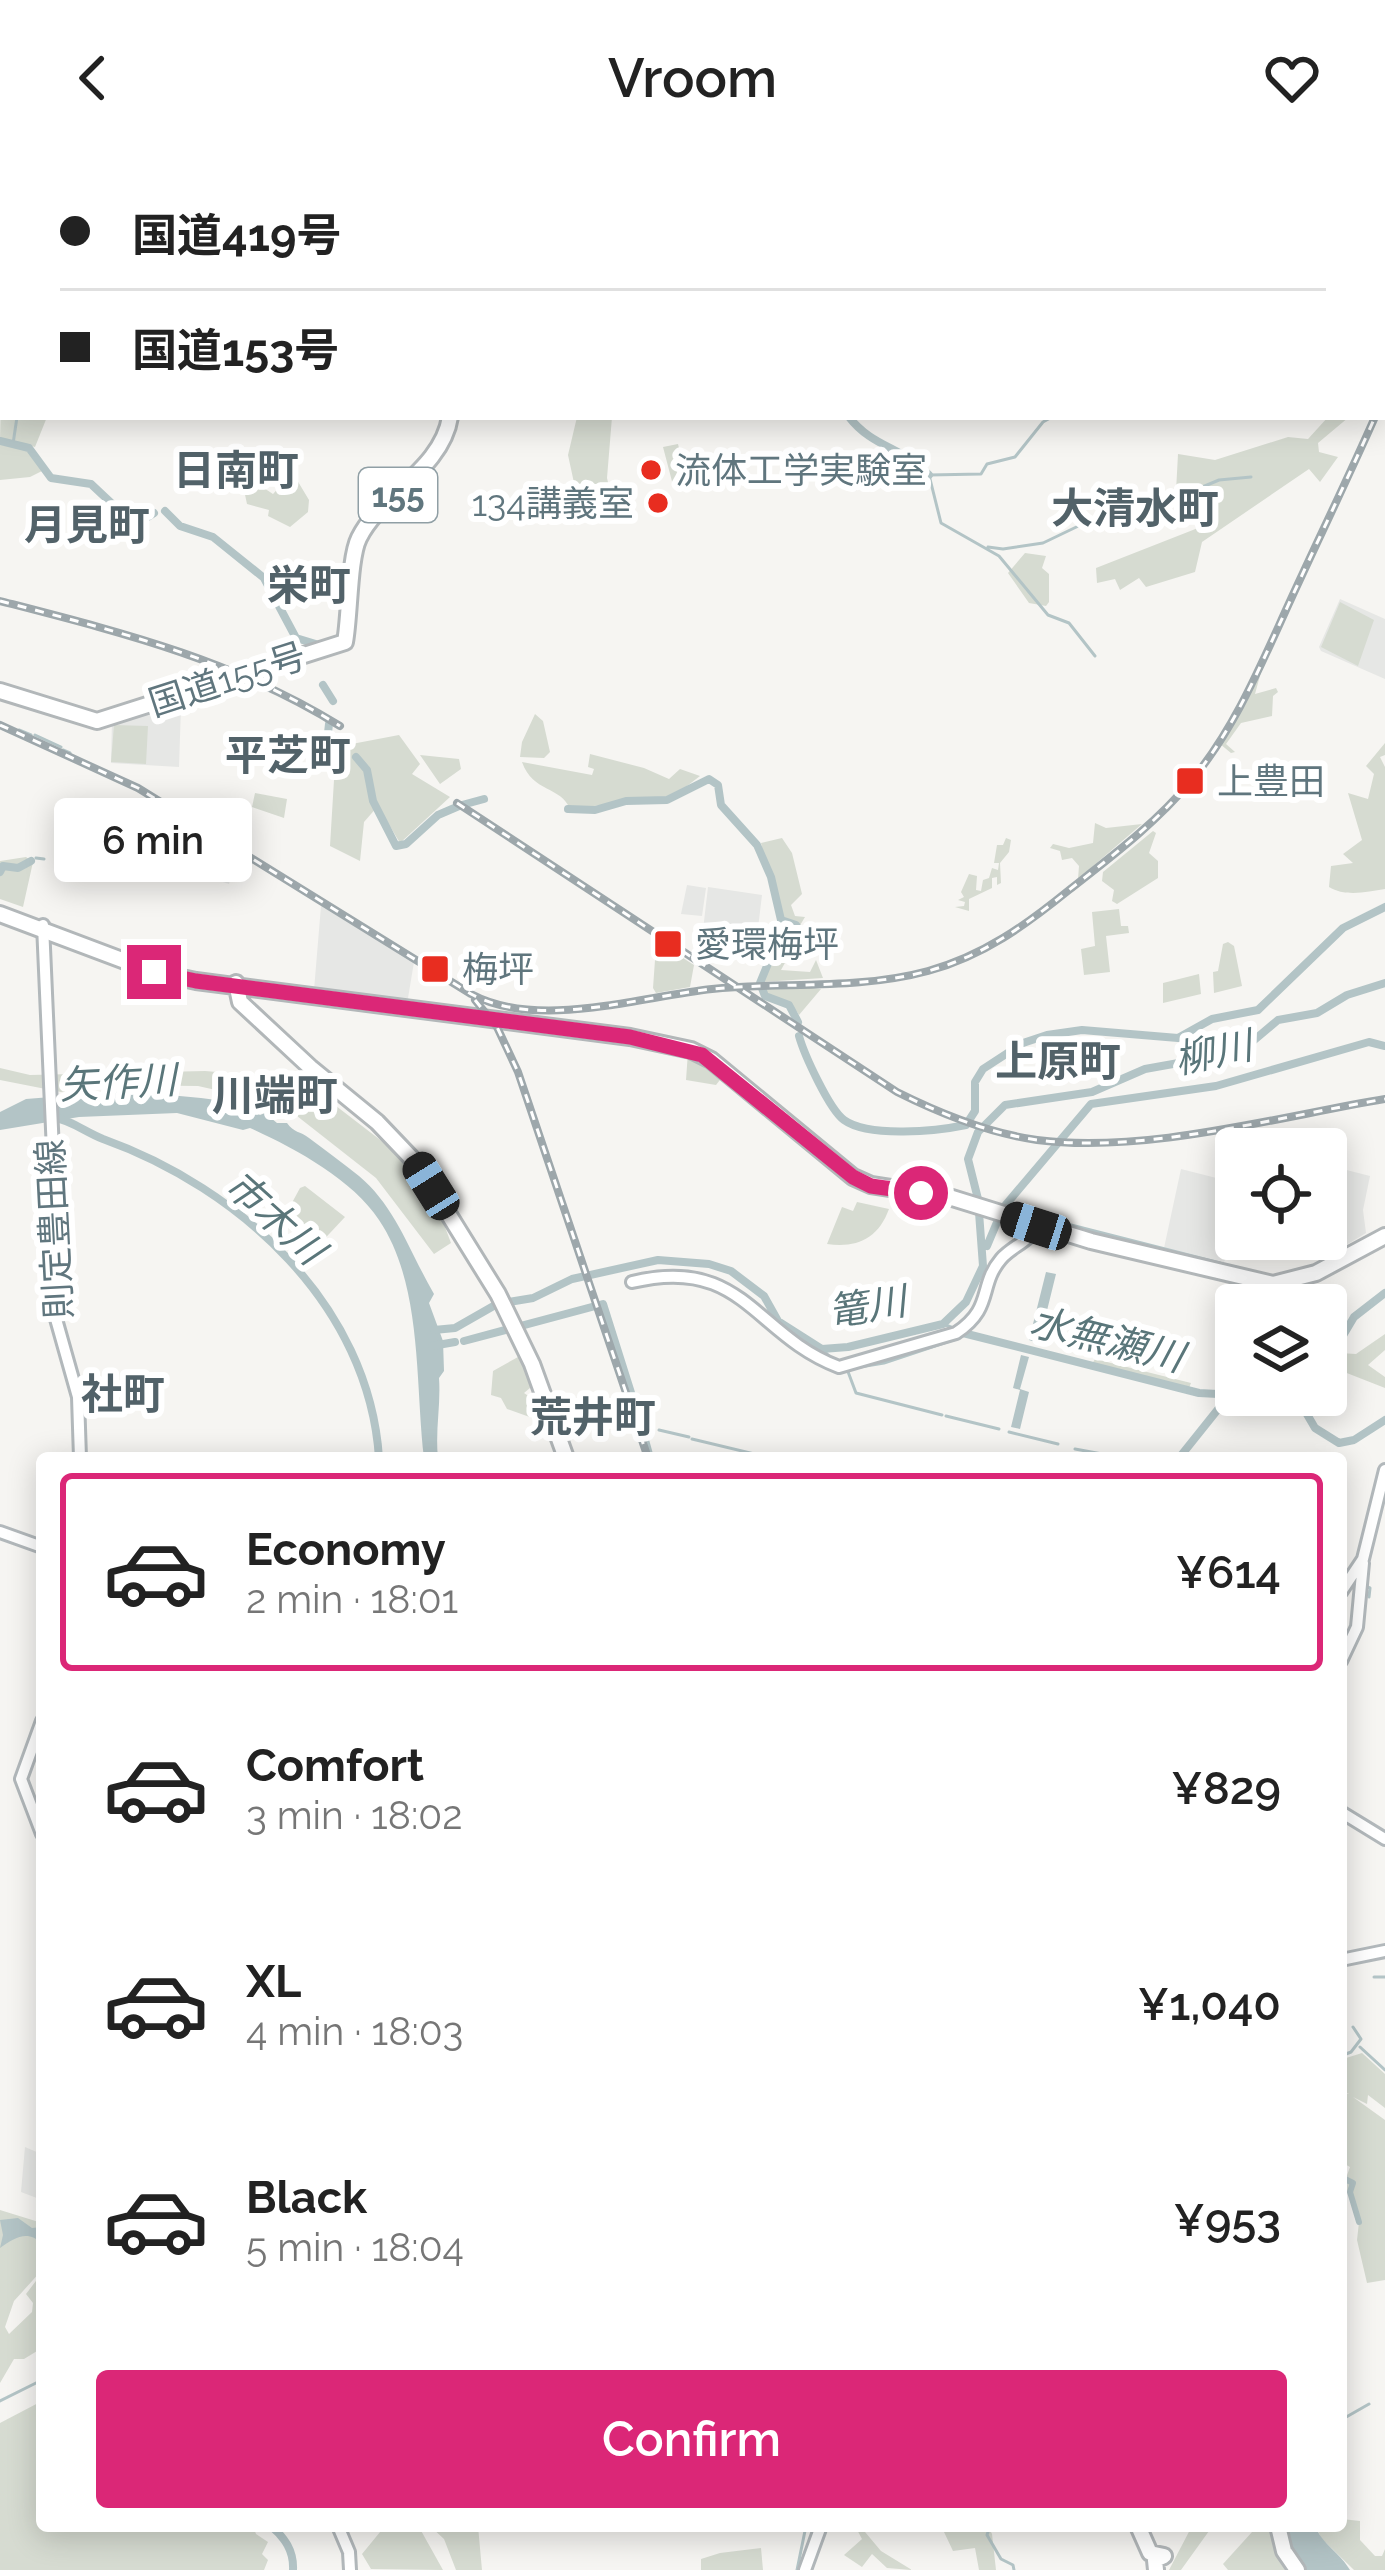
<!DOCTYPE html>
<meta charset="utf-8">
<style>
body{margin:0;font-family:Raleway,"Noto Sans JP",sans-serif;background:#f2f2f2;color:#222;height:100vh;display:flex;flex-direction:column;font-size:45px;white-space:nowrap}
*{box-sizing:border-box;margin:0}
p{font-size:39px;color:#767676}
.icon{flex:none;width:66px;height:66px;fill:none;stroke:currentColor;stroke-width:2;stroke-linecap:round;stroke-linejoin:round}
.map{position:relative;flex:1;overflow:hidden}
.panel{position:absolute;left:36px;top:1296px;width:1311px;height:1080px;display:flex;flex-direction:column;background:#fff;border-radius:12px;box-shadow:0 6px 30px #0003}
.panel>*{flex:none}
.top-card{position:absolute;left:0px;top:0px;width:1386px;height:264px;box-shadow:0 6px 30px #0003;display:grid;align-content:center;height:264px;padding:0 60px;background:#fff}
.fabs{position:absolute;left:1215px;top:972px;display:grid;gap:24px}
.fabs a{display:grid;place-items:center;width:132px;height:132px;border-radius:12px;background:#fff;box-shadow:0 6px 30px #0003;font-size:60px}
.end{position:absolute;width:54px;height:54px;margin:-27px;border:15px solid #db2777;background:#fff;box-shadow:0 0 0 6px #fff}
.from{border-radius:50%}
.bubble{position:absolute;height:84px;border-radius:12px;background:#fff;box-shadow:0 6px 30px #0003;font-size:39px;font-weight:600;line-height:84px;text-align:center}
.car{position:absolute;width:36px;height:72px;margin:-36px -18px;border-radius:15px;box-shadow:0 0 9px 3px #0007;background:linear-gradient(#222 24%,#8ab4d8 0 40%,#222 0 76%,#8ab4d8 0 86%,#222 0)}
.top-card b{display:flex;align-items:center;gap:42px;height:114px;font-size:45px}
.top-card b+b{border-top:3px solid #e0e0e0}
.top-card i{width:30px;height:30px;background:#222}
ul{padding:21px 0 0;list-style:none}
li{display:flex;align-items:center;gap:36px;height:198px;margin:0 24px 18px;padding:0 36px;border:6px solid transparent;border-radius:12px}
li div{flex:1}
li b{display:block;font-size:45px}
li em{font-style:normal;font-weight:600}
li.on{border-color:#db2777}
li>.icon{width:108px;height:108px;stroke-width:1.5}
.primary-button{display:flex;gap:24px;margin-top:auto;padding:24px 60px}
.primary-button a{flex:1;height:138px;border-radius:12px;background:#db2777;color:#fff;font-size:48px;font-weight:600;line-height:138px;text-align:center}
header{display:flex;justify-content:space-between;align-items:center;height:156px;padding:0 60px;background:#fff;font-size:54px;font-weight:600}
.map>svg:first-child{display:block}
.built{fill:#e6e7e5}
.green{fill:#d6dbd1}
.water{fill:#b3c4c6}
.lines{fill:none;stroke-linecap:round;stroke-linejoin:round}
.stream{stroke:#b3c4c6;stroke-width:3}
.canal{stroke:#b3c4c6;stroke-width:6}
.river{stroke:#b3c4c6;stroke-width:8}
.major-casing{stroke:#b2b8bb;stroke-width:16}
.highway-casing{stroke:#b2b7b9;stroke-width:20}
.major{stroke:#fff;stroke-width:10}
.highway{stroke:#fff;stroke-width:14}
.rail-casing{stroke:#9da7ab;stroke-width:8}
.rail{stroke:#fff;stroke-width:3;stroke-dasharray:9;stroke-linecap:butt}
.route{stroke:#db2777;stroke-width:15}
.poi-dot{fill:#e82d20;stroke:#fff;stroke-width:4.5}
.labels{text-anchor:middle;stroke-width:12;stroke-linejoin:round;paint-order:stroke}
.shield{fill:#fff;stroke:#909fa5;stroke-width:3}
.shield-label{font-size:33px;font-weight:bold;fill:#60767e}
.poi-label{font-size:36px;fill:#60767e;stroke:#fff;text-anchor:start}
.street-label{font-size:36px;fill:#60767e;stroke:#fff}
.water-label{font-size:39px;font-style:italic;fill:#5a767a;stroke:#fff}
.quarter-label{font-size:42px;font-weight:bold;fill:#526269;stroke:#fff}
</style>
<header><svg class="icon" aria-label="back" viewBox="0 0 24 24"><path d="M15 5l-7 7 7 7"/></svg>Vroom<svg class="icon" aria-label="heart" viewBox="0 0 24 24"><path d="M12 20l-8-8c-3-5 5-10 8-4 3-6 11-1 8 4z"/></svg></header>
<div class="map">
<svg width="1385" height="2414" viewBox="0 0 1385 2414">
<rect width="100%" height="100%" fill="#f6f5f2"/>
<path class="built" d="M1340 443 1385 463V523L1321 495 1319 491Z
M169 544V550L181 551 179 611 111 607 112 563Z
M222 687 236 696 229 728 211 722Z
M687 729 706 732 702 760 681 758Z
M708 731 762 739 755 797 701 791Z
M321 750 414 806 408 842 405 845 314 834Z
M1331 1010 1370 1020 1363 1054 1366 1077 1320 1105 1311 1086 1312 1083H1326V1029Z
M1181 1013 1236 1027V1080L1224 1106 1164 1092Z
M25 1991 39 1997 42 1991V2044L21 2036Z"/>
<path class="green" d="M3 170V261H47L35 291 0 282Z
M577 261H612L607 322 616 360 582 364 568 299Z
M1328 261H1349L1318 287 1319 296 1338 301 1320 326 1309 313 1202 386 1195 416 1146 431 1139 422 1120 434 1115 423 1097 427 1096 412 1198 372 1199 350 1175 354 1178 298 1215 304 1288 281 1308 283Z
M0 287 29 293 44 314 30 321 0 324Z
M678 288 688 329 674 333 663 291Z
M250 323 273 338 285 325 297 324 309 344 308 356 290 371 268 360 269 354 247 348 244 334Z
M1025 397 1046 400 1042 412 1049 418V446L1046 450 1029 447 1008 417Z
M1340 446 1374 464 1358 510 1321 491Z
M1261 516 1255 538 1276 532 1278 536 1273 540 1272 560 1241 567 1226 588 1235 596 1231 597 1220 588Z
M535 558 543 565 550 596 544 602 520 601 522 586Z
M114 569 148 570 146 608 111 606Z
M399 579 420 608 412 618 450 641 400 687 378 650 364 666 360 705 330 690 336 591Z
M1385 587V599L1380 601 1385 611V733C1367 736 1345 741 1329 731L1331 710 1353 707 1343 698 1362 684 1348 637 1368 643 1374 618 1366 610Z
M590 598 644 612 669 623 680 613 700 620 674 640 570 653C561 630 533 637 522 606L592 619 594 613 588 611Z
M420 599 459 603 461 613 440 628Z
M255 637 287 643 284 662 252 651Z
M1095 667 1106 672 1142 668 1078 723 1079 710 1072 702 1062 704 1060 695 1050 692 1053 688 1069 692 1093 687Z
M1153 675 1156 677 1149 697 1158 705V722L1117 748 1112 745 1114 734 1102 725 1103 716Z
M782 682 792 697 802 738 791 749 795 760 805 761 799 771 785 768 777 753 761 687Z
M1006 682 1011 684 1009 696 1000 707 1001 727 997 729V721L992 722V732L969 743V755L955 751 964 750 965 746 958 744 964 741 961 736 969 718 977 720 976 734 981 735 983 724 989 722 992 712 998 714 999 707H994L997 689H1003Z
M26 701 33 706 23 751 0 743V705Z
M1119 753 1121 770H1128L1129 777 1106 780 1110 816 1084 819 1081 793 1095 790 1092 756Z
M802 783 810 788 815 799 786 805 781 814 810 816 816 804 823 822 761 826C768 802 774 795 798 789Z
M1228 786 1234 790 1242 830 1214 837 1213 816 1218 815 1223 788Z
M672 795 694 809 690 831 656 837 653 832 655 804Z
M1199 818 1201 838 1163 847V827Z
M805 831 821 833 799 859C790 842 774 846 763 832Z
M688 896 723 920 716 929 686 924Z
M0 912 30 919 205 915 301 923 405 1003 436 1047 451 1087 434 1098 376 1022 297 960 256 943 198 930 108 929 61 936 0 924Z
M305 1030 345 1061 315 1093 281 1067 300 1032Z
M857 1046 889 1053C878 1083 857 1092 827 1088L842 1051 853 1055Z
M1385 1178V1194L1368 1209 1385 1221V1232L1334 1212 1340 1197 1356 1198Z
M518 1201H527L536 1227 524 1237 530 1241 537 1232 546 1255 538 1264 507 1253 501 1242 491 1239 493 1215Z
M1095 1203 1191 1227 1189 1232 1092 1208Z
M1341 1897 1346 1902 1362 1897 1385 1918V1952L1368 1939 1367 1948 1353 1941 1385 1964V2124L1367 2127 1357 2084 1359 2066 1341 2020 1346 2022 1350 2011 1341 2006V1936L1349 1938 1341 1934Z
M0 2054 42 2067V2114L14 2145 5 2171 9 2178 32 2156 33 2147 26 2138 42 2117V2192L24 2203H14L0 2227Z
M42 2245V2370H253L256 2378 268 2386 262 2398 268 2404 264 2414H0V2267Z
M1341 2339 1342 2363 1360 2365V2384L1375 2400H1382L1385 2393V2414H1354L1321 2382 1316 2370H1341Z
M385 2370 419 2371 443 2414 371 2413 362 2398Z
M430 2370H478L482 2414H456L444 2383Z
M855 2370H860L881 2395 912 2414 887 2412 872 2398 862 2411 844 2399 862 2383Z
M927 2370H988L992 2378 996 2414H979L975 2392 953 2395 944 2376Z
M1192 2370H1221L1209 2375 1181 2414H1169Z
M1250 2370H1273L1301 2414H1228L1223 2408 1252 2376Z
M761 2392 763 2414H701V2403L720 2397Z"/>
<path class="water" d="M126 935 201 942 224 945 239 953 250 952 260 959 265 957 277 967H287C294 977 300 975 309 982 326 995 343 1007 359 1020 396 1051 410 1097 434 1138L429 1147 443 1185 444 1215 439 1222C441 1249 435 1274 438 1302H424C415 1228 423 1129 379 1064 352 1023 294 992 250 972L243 974 177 957 79 961 0 974V956L26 943Z
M1314 972 1310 993 1276 989 1278 976Z
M1046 1116 1056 1118 1039 1187 1029 1184Z
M1021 1199 1029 1201 1020 1233 1029 1236 1020 1273 1011 1271 1020 1234 1013 1232Z
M18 2062 32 2072 42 2071V2088C28 2073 14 2082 0 2092L3 2079 0 2064Z
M1282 2370H1315C1323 2389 1340 2397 1350 2414H1305L1290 2397Z"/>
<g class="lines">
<path class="stream" d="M796 3 803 0
M1052 261 1043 266 1015 301 987 308 981 318 929 319 941 367 999 400 1048 459 1069 467 1095 500
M13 288 17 261
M988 391 1003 393 1043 387 1093 363 1138 361 1161 356 1188 337 1219 324 1251 321
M19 574 31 579
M35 579 61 591
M63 594 70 597
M133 678 154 680
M112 680 129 679
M157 681 175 686
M61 701 81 698
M36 702 44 703
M31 705 33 704
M136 711 164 720
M1004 1051 1015 1054
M1024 1057 1220 1107
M943 1168 956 1173
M822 1193 831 1202
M854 1212 884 1207 956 1183
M847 1213 856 1237 942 1259
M946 1260 999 1273
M659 1274 689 1281
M1009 1276 1058 1288
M692 1283 771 1302
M1075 1293 1113 1300
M1365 1430 1370 1432 1369 1441
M1374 1821H1385
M1360 1891 1385 1914
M1341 1900 1351 1896 1361 1883 1353 1871
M0 2245 42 2224
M1341 2264 1369 2248
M990 2370 987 2379 1001 2403 1013 2409 1014 2414
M293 2411 295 2414
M797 2414 806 2370"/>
<path class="canal" d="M1341 2021 1353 2027 1350 2036 1359 2066"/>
<path class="river" d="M627 0 630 3
M849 261C873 292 903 291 929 319
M0 285 29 292 51 322 91 328 123 358 146 362 154 357
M165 355 180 370 213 381 264 422 296 482 319 489
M323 529 333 545
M327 586 329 568
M356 601 367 614 373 645 396 690 406 688 438 659 459 650
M462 649 484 643
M568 653 595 654 626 645 667 644 709 623 718 629 721 649 757 689 771 721 781 764 796 769 801 778 797 787 774 793 760 827 765 840 789 849 798 866
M0 716 3 710 18 712 31 705
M799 880C804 898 829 953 844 964 869 982 937 975 966 969L975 955V926L983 913 1023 887 1047 879 1082 874 1178 882 1212 863 1258 854 1343 772 1385 751
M52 961C71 964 85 976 103 983 240 1032 369 1149 379 1302
M987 1090 1003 1052 1091 948 1216 930 1369 886 1385 890
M434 1174 455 1172 497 1148 533 1142 572 1123 658 1104 709 1108 731 1115 764 1140 778 1165 822 1193 848 1191 943 1168 966 1146 983 1110 978 1043 968 1003 978 976 1005 949 1092 936 1145 913 1240 896 1278 864 1317 857 1347 839 1385 827
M963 1177 1199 1237 1237 1239
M464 1185 603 1148 638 1259
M432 1190 455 1186
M1326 1196 1338 1188 1354 1161 1385 1137
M1301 1248 1315 1272 1339 1287 1354 1284 1385 1264
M642 1273 650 1302
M1179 1302 1219 1252 1293 1245 1302 1239
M271 2370C285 2382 294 2395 293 2414"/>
<g class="major-casing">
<path id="major" d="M43 769 57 1086 56 1163 78 1241 80 1302
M632 1126C743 1099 754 1179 839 1211L956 1177C994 1152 978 1130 1001 1103 1012 1090 1030 1086 1036 1070
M0 1376 42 1391
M1341 1436 1363 1403 1385 1314
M1341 1505 1357 1471 1363 1407
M42 1565 21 1623 42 1678
M1341 1656 1385 1683
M1341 1804 1385 1795
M338 2370 349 2396 350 2414
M805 2414 821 2370"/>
</g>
<g class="highway-casing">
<path id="highway" d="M1113 3 1122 0
M0 535 97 565 345 486C350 459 349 402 359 382 380 339 442 313 450 261
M0 758 154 816 196 825 630 881 691 894 711 904 853 1021 871 1029 949 1041 1091 1085 1273 1128 1316 1117 1385 1080
M236 827 240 846 311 912 377 966 418 1009 498 1138 532 1208 566 1302
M1138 2370 1150 2397 1164 2400 1155 2404 1156 2414
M1278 2370 1284 2395 1297 2414"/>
</g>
<use href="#major" class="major"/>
<use href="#highway" class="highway"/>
<g class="rail-casing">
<path id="rail" d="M1383 242 1385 237
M0 445C120 476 234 504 340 570
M0 569 138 632 471 838C538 874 638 841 712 833 783 826 858 834 928 815 983 800 1026 769 1069 734 1112 700 1155 668 1191 625 1236 571 1262 506 1291 443 1319 382 1348 322 1375 261
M457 647 897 936C941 958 988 977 1037 984 1145 998 1277 961 1385 943
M475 844 497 871 518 916 648 1302"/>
</g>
<use href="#rail" class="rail"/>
</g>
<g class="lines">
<path class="route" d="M154 816 196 825 630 881 702 899 853 1021 871 1030 921 1037"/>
</g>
<g class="poi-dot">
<circle cx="651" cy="314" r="12"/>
<circle cx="658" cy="347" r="12"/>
<rect x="1175" y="610" width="30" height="30" rx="6"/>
<rect x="653" y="773" width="30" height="30" rx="6"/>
<rect x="420" y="798" width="30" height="30" rx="6"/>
</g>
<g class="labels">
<rect class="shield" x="359" y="312" width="78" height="54" rx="9"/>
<g class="shield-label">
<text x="398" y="351">155</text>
</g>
<g class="poi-label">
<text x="675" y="327">流体工学実験室</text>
<text x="634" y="360" text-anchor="end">134講義室</text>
<text x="1217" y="638">上豊田</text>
<text x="695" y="801">愛環梅坪</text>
<text x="462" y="826">梅坪</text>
</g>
<g class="street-label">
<text transform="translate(227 523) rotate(-18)" y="13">国道155号</text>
<text transform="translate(54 1073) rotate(-93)" y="13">則定豊田線</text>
</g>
<g class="water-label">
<text transform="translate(1213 896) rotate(-12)" y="14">柳川</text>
<text transform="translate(118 926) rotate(-3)" y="14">矢作川</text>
<text transform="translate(275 1061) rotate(42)" y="14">市木川</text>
<text transform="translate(867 1150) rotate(-9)" y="14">篭川</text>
<text transform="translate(1107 1183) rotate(14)" y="14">水無瀬川</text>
</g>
<g class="quarter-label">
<text x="236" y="329">日南町</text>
<text x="1135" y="367">大清水町</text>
<text x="87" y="384">月見町</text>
<text x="309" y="444">栄町</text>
<text x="288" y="614">平芝町</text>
<text x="1058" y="920">上原町</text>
<text x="275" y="954">川端町</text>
<text x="123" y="1253">社町</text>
<text x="593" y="1276">荒井町</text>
</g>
</g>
</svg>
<div class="fabs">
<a><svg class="icon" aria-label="locate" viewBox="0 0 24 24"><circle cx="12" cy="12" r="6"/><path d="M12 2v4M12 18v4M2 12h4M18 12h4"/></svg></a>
<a><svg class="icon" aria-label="layers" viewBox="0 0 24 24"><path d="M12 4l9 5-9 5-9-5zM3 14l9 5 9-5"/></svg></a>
</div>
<i class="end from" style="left:921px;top:1037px"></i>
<i class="end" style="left:154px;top:816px"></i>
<div class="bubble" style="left:54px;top:642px;width:198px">6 min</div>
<i class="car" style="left:431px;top:1030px;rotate:328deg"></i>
<i class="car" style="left:1036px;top:1070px;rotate:288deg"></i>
<div class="top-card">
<b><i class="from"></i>国道419号</b>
<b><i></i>国道153号</b>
</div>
<section class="panel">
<ul>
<li class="on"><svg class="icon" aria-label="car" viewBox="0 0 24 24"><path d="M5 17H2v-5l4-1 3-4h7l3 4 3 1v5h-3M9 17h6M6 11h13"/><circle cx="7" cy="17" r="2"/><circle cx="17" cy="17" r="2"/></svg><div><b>Economy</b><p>2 min · 18:01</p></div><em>¥614</em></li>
<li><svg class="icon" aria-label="car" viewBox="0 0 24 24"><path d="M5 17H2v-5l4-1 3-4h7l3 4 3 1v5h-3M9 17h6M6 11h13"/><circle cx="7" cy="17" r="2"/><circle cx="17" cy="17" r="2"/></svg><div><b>Comfort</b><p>3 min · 18:02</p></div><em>¥829</em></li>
<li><svg class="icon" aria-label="car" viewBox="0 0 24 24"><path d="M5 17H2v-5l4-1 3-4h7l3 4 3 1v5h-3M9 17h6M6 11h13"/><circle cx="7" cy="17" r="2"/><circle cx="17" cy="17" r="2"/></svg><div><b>XL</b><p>4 min · 18:03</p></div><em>¥1,040</em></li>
<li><svg class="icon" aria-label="car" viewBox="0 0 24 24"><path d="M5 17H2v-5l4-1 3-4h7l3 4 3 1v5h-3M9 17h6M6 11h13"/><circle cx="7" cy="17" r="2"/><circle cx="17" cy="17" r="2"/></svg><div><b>Black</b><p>5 min · 18:04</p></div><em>¥953</em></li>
</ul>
<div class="primary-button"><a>Confirm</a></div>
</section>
</div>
